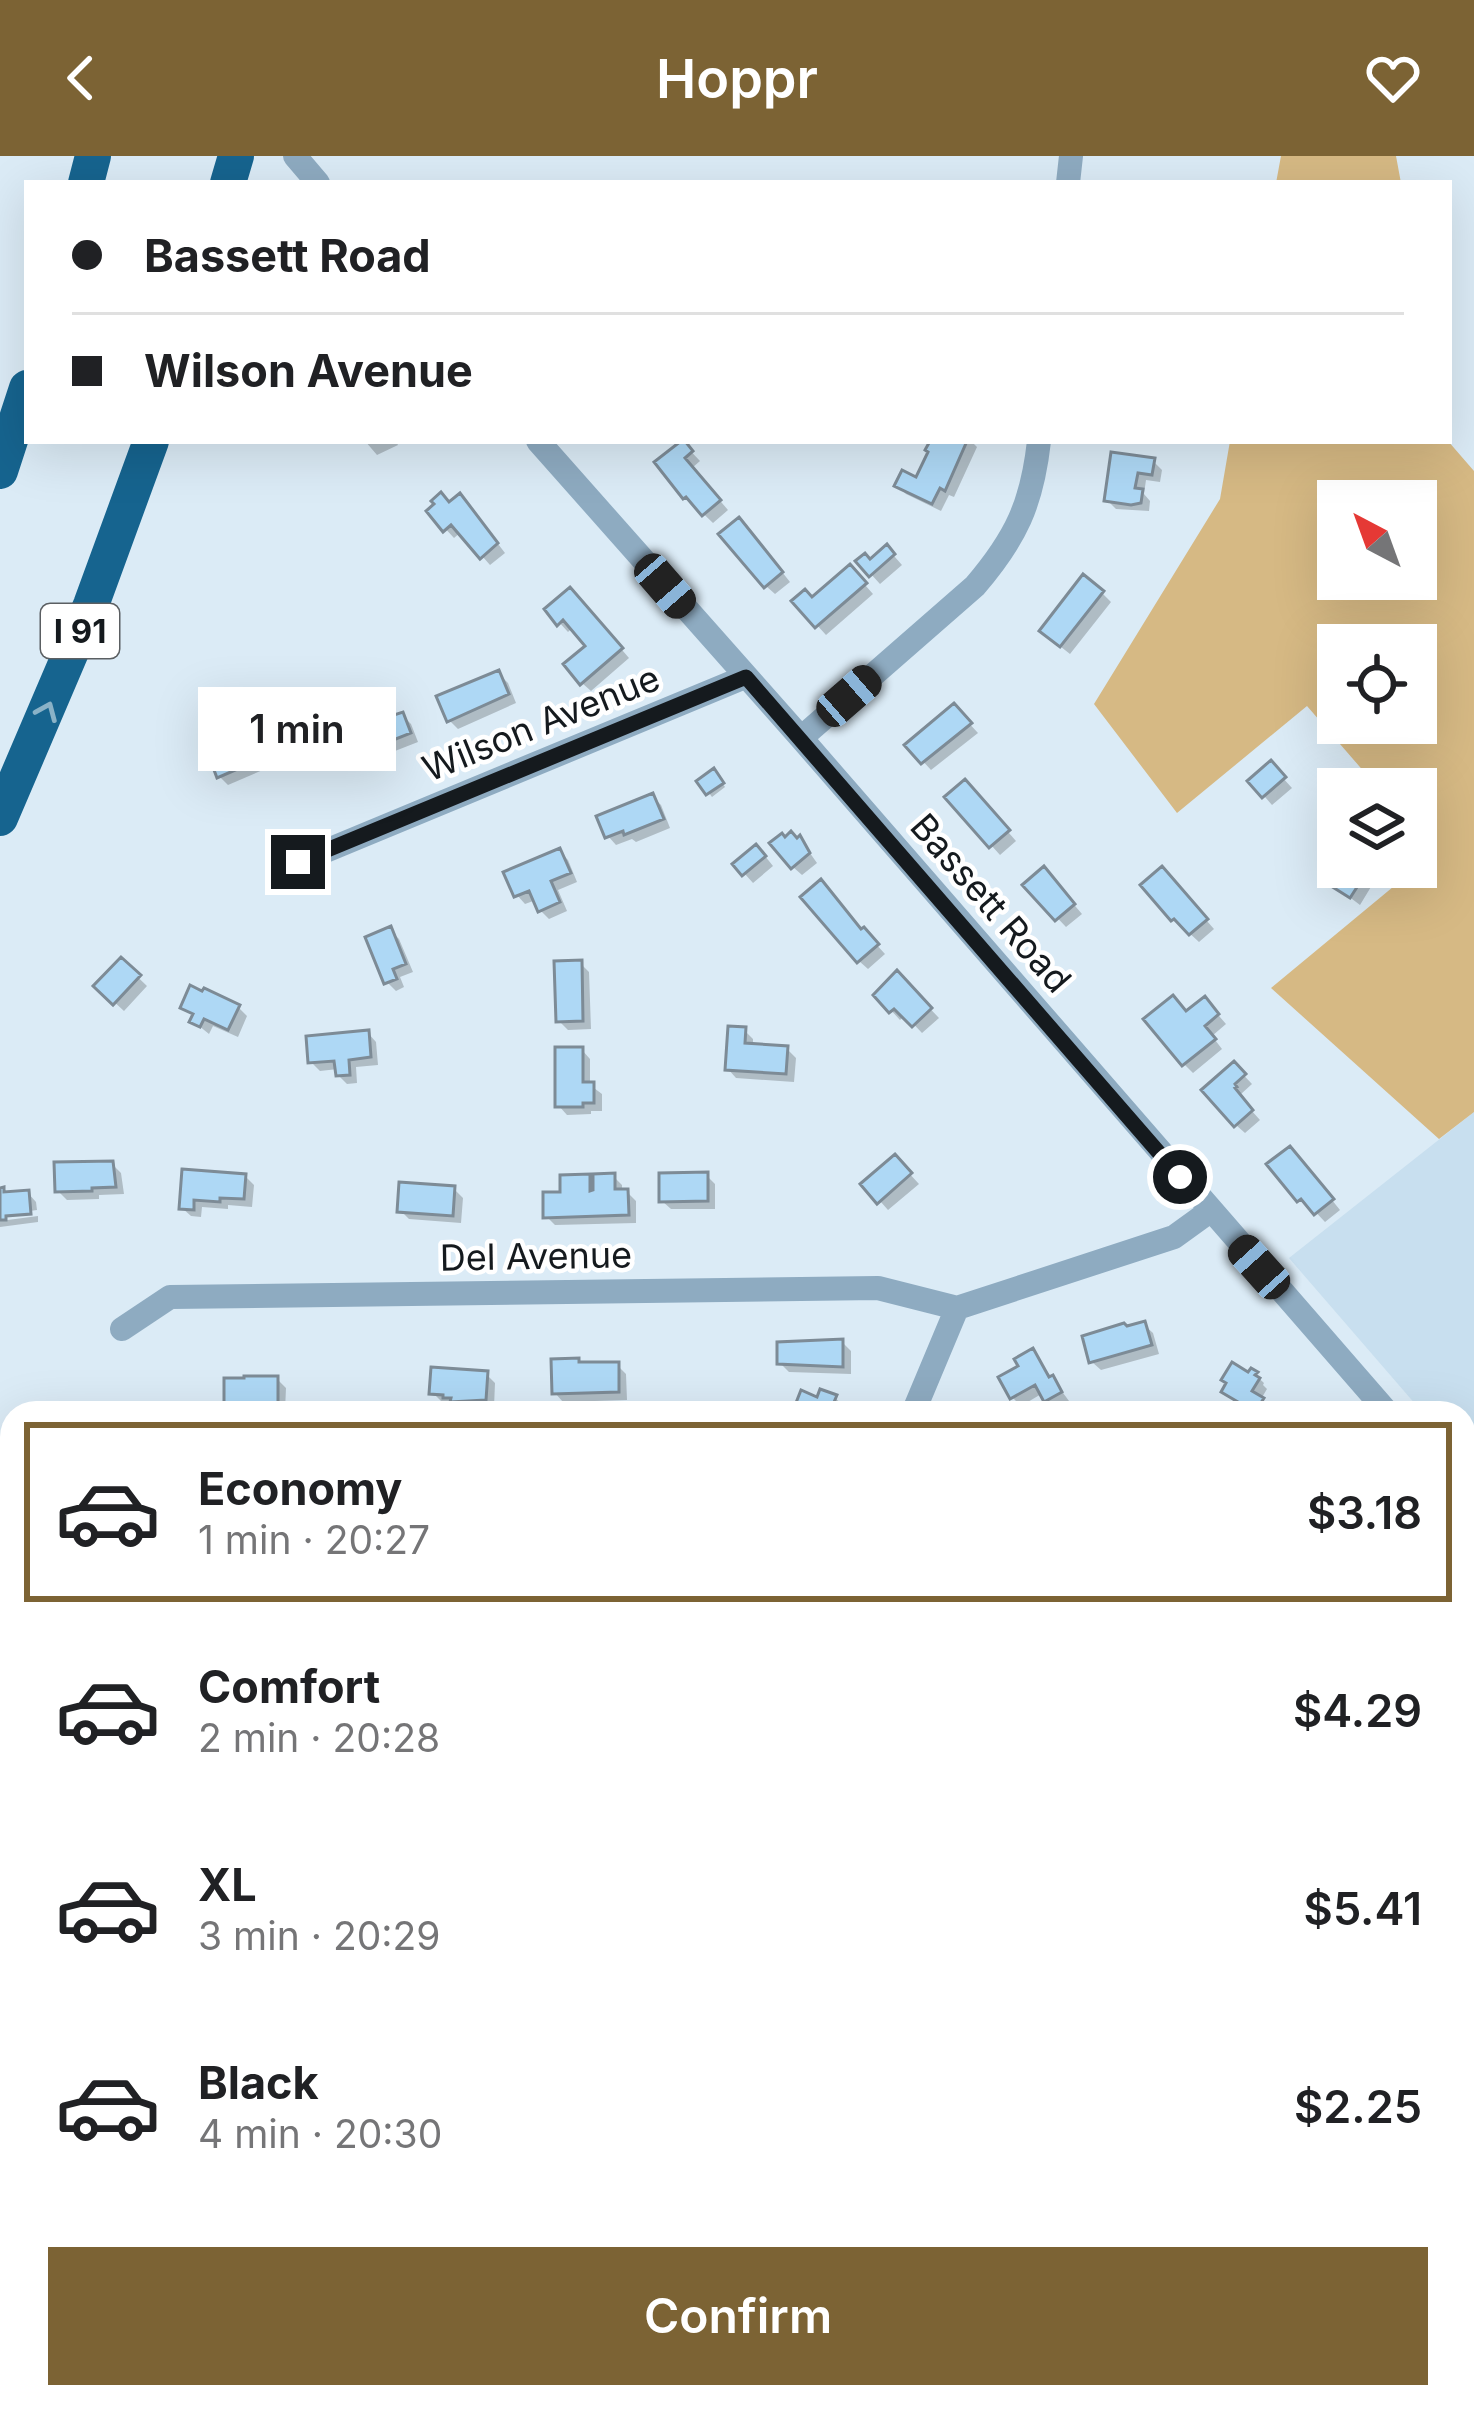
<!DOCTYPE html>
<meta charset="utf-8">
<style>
body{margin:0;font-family:Inter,sans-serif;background:#f6f6f6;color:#202124;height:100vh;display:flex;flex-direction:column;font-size:45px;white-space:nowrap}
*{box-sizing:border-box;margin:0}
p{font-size:39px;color:#757577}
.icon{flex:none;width:66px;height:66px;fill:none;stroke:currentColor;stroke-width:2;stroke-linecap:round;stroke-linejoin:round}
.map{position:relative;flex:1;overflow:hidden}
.drawer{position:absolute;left:0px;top:1245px;width:1476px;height:1008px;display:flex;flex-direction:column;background:#fff;border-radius:36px 36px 0 0;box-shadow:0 12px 48px #0002}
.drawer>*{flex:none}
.hud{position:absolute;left:24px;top:24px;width:1428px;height:264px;border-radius:0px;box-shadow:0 12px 48px #0002;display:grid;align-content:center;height:264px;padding:0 48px;background:#fff}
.needle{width:78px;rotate:319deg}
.buttons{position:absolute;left:1317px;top:324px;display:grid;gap:24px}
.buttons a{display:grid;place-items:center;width:120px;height:120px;border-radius:0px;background:#fff;box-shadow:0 12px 48px #0002;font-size:60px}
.end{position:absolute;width:54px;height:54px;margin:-27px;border:15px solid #151a1e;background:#fff;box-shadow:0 0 0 6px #fff}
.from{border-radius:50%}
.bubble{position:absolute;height:84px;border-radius:0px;background:#fff;box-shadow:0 12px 48px #0002;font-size:39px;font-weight:600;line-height:84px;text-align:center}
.car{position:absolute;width:36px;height:72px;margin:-36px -18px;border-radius:15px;box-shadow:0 0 9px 3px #0007;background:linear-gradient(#222 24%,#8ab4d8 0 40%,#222 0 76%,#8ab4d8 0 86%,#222 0)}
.hud b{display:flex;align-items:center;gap:42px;height:114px;font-size:45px}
.hud b+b{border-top:3px solid #e0e0e0}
.hud i{width:30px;height:30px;background:#202124}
ul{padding:21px 0 0;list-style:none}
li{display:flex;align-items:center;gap:36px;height:180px;margin:0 24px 18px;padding:0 24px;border:6px solid transparent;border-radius:0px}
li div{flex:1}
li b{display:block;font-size:45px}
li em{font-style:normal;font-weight:600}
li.on{border-color:#7c6334}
li>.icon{width:108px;height:108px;stroke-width:1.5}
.button{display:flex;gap:24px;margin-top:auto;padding:24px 48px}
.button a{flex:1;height:138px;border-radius:0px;background:#7c6334;color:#fff;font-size:48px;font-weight:600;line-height:138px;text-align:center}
header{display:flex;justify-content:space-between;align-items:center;height:156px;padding:0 48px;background:#7c6334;color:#fff;font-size:54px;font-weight:600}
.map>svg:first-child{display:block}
.built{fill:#c8dfef}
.green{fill:#d6b984;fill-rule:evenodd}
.shadow{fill:#0003}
.building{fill:#aed8f5;stroke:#7d8b96;stroke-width:3}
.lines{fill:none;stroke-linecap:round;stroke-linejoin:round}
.minor{stroke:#8eabc1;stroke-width:24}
.highway{stroke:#16648f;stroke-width:36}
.oneway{stroke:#8ab2c7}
.route{stroke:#151a1e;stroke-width:15}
.labels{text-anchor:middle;stroke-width:9;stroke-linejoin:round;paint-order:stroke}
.shield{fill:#fff;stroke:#5b5f62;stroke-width:3}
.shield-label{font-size:33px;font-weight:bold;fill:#151a1e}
.street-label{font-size:36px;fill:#151a1e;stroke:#fff}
</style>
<header><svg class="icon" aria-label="back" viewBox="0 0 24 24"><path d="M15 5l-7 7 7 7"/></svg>Hoppr<svg class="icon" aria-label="heart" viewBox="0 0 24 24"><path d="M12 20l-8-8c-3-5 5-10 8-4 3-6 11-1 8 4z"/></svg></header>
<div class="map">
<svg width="1474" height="2253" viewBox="0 0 1474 2253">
<rect width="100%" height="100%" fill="#dbebf6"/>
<path class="built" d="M1474 956V1315L1464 1304V1257H1423L1289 1102Z"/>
<path class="green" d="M1281 0H1396L1401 27H1276Z
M1230 285H1448L1474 315V956L1439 983 1271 832 1434 697 1416 675V633H1379L1307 550 1177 657 1094 548 1220 343ZM1338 345H1416V423H1338ZM1338 489H1416V567H1338Z"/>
<path class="shadow" d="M365 285H396L398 289 377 299Z
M934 285H971L977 291 954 341 949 339 941 355 906 338 898 330 917 325Z
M683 287 700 305 692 312 728 354 713 367 686 341 659 306Z
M1114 299 1153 305 1162 314 1160 326 1146 324 1144 338 1150 345 1149 355 1116 353 1107 344Z
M450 350H469L505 397 490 409 461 376 454 382 430 356Z
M748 373 790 426 775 438 766 430Z
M887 392 902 409 880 428 860 406 870 407Z
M850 412 873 438 826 479 796 446 812 445Z
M1102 437 1111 446 1070 498 1051 483Z
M579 444 629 502 591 535 582 527 589 490 573 471 568 476 548 454Z
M499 518 508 527 516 547 458 573 449 564Z
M954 551 978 577 931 614 909 590Z
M402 559 411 568 418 586 395 595 396 599 363 612 355 603Z
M269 575 278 583 286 604 228 629 219 620Z
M1271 609 1292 632 1272 649 1251 625Z
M717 619 725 631 712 641 700 625Z
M973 636 1016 685 1000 699 948 641Z
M652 640 661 649 670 672 636 686 632 683 616 689 608 680Z
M1338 670V704L1324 692Z
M800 683 817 707 802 719 793 711Z
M559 695 568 704 577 726 558 734 567 755 549 763 540 754 536 744 525 748 517 739Z
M765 700 773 710 753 727 736 708Z
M1347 711H1383L1360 749 1335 730Z
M1052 723 1082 758 1066 771 1026 729Z
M1170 723 1214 773 1199 786 1174 763Z
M830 735 862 776 864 775 885 798 868 813 859 805Z
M390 774 399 783 413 816 400 821 404 831 396 835 387 826Z
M121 805 147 830 124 855 97 830Z
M580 807 589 816 591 873 568 874 559 865Z
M897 818 939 862 922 877 905 859 900 864 877 839Z
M183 851H238L247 860 238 881 213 870 209 878 193 865 195 861Z
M1213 853 1226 868 1212 880 1222 893 1193 917 1184 908 1187 858Z
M744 874 753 883V890L787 893 796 902 794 926 736 922 728 913Z
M368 877 376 886 378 909 356 911 357 927 347 928 338 919V913L320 915 311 906Z
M582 894 590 903V929L602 938V955H591V958L567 959 559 950Z
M1234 909 1252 928 1241 938 1244 941 1241 943 1260 964 1245 977 1236 969Z
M895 1002 919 1028 888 1054 865 1028Z
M1298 1002 1340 1054 1325 1066 1310 1050 1308 1052 1300 1044Z
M112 1008 121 1017 124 1038 99 1039V1043L67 1044 58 1035Z
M184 1016 245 1020 254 1029 252 1051 228 1049V1053L202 1051 201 1061 191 1060 182 1052Z
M706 1019 715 1028V1053H671L662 1045Z
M613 1020 622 1029V1036H627L636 1045V1067L555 1069 546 1060 563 1039 588 1021 596 1029Z
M454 1033 463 1042 461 1067 409 1063 400 1054Z
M0 1035 7 1039 28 1037 36 1046 37 1054 0 1059Z
M38 1060V1066L0 1071V1065Z
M1144 1169 1153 1177 1159 1198 1101 1214 1092 1206Z
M842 1186 851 1195V1218L789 1216 780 1207Z
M1033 1196 1069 1245 1055 1253 1043 1237 1021 1250 1012 1241 1022 1211Z
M582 1209H617L626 1218 627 1244 563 1246 555 1237Z
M1252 1216 1264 1227 1263 1229 1267 1233 1261 1243 1271 1253 1268 1257H1255L1225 1235Z
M486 1218 495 1227 494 1251 475 1250V1254L462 1253 452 1246 441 1245 433 1237Z
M277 1223 286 1232 285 1255H236L227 1246Z
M835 1242 844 1250 841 1257H793L819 1244Z
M8 1351 12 1353V1379L3 1369Z
M12 1530V1573L5 1574 0 1569V1531Z
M0 1930 10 1938V1960H0Z
M0 2173H12V2218H0Z
M692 2241H735L736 2249 701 2253Z
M1344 2241H1407L1412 2251 1353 2253Z"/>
<path class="building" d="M681 285H685L693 295 685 302 721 344 702 360 686 341 683 343 654 306Z
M930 285H967L945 335 940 332 932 348 894 330 902 314 916 321 928 296 925 294Z
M1111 296 1155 302 1152 319 1138 317 1135 332 1143 333 1141 347 1131 349 1104 345Z
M441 336 449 346 460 337 498 387 480 403 451 369 443 376 426 355 434 348 431 345Z
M739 361 783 416 764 432 718 378Z
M887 388 895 398 869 421 855 405 865 397 870 403Z
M850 408 867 427 815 472 791 445 805 433 812 441Z
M1083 418 1104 435 1060 491 1039 475Z
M570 431 623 492 580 529 563 508 585 490 563 464 557 470 544 453Z
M499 514 509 538 447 566 436 540Z
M954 547 972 567 921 608 904 589Z
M403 556 411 577 388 586 390 590 352 605 341 576Z
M270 571 279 595 217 622 207 595Z
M1271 604 1286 621 1262 642 1247 625Z
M714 612 724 627 706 639 696 625Z
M965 623 1010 674 989 692 944 641Z
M653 637 664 663 624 679 623 675 605 682 596 660Z
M791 675 797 682 800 679 810 697 791 713 769 687 782 677 785 681Z
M756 688 766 700 742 720 732 708Z
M560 692 571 717 551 725 560 746 538 756 529 735 514 741 503 716Z
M1044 710 1075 748 1055 765 1022 729Z
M1162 710 1208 763 1189 779 1174 763 1171 765 1140 729Z
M1343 711H1370L1350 742 1331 730Z
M821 723 861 773 864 771 879 788 857 807 800 741Z
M391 770 406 808 393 813 397 823 384 828 365 781Z
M121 801 141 819 113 849 93 830Z
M582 804 583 865 556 866 554 805Z
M897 814 932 852 912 871 894 853 889 857 873 839Z
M190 829 202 835 204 832 240 849 228 874 204 863 200 871 189 866 193 858 180 852Z
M1173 839 1186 855 1205 840 1219 858 1205 870 1216 883 1182 910 1143 863Z
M728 870 746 871 745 887 788 890 786 918 725 914Z
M369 874 371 901 349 904 350 919 336 920 334 905 308 907 306 880Z
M555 891H583V926H594V947H583V951H555Z
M1234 905 1246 918 1235 928 1237 931 1235 932 1253 954 1234 971 1201 934Z
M1290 990 1334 1043 1314 1059 1301 1043 1297 1046 1266 1008Z
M895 998 912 1017 877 1048 860 1028Z
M113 1005 116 1031 92 1032V1035L55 1036 54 1006Z
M182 1013 246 1018 244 1043 220 1042V1046L194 1044V1054L179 1053Z
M708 1016V1045L659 1046V1017Z
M615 1017V1033H628L629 1059 543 1062V1036H560V1019L590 1018V1035L593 1034V1018Z
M399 1026 455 1030 453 1060 397 1056Z
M4 1031V1036L29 1034 31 1058 6 1060V1064H0V1032Z
M1145 1165 1152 1189 1089 1207 1082 1180 1124 1167 1127 1170Z
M843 1183V1211L777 1208V1186Z
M1033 1192 1049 1221 1053 1219 1062 1236 1044 1246 1035 1229 1010 1243 998 1221 1018 1210 1014 1203Z
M579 1202V1206H619V1236L552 1238 551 1203Z
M1232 1206 1248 1216 1251 1212 1258 1216 1255 1219 1260 1222 1252 1235 1264 1242 1255 1256 1221 1236 1226 1227 1221 1224Z
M431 1211 488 1215 486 1244 450 1246 451 1242H443V1239L429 1238Z
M244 1220H278V1248L224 1247V1222H244Z
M820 1233 837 1239 832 1251 837 1253 835 1257H788H792L801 1234 817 1241Z
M1464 1461 1474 1472V1511L1464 1502Z
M12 1527V1565L0 1566V1528Z
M1474 1710V1760L1464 1765V1715Z
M0 2170H12V2211L0 2210Z
M1341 2241H1405L1406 2242 1384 2253H1352L1350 2248 1345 2250Z"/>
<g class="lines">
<path class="minor" d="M295 0 318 27
M1068 27 1071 0
M538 285 801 582 1388 1257
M801 582 975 430C1016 382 1032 348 1039 285
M299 706 745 521
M122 1173 170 1141 878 1132 957 1152
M913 1257 957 1152 1174 1081 1210 1055
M1464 1343 1474 1354
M0 1425 12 1432
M1464 1634 1474 1630
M0 1852H12
M1285 2241 1292 2253
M785 2248 848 2253
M1071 2253 1096 2241"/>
<path class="highway" d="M86 27 93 0
M228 27 236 0
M0 315 27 232
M0 662 91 449 151 285"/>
</g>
<defs><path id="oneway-chevron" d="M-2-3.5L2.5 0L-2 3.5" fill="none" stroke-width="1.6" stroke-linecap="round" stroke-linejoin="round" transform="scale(3)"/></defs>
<use class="oneway" href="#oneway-chevron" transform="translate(47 555) rotate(-67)"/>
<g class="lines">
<path class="route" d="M298 706 746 521 1180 1021"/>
</g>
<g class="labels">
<rect class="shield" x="41" y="448" width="78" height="54" rx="9"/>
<g class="shield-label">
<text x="80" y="487">I 91</text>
</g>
<g class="street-label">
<text transform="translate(541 567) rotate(-22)" y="13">Wilson Avenue</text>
<text transform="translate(991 747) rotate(49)" y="13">Bassett Road</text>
<text transform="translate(536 1100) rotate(-1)" y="13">Del Avenue</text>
</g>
</g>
</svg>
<div class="buttons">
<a><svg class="needle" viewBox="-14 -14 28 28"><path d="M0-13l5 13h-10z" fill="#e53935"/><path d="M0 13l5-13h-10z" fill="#757577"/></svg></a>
<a><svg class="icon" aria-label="locate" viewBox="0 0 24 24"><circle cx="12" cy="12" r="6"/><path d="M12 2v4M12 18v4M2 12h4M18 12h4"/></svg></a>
<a><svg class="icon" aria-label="layers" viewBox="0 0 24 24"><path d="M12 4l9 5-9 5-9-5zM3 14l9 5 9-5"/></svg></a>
</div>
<i class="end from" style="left:1180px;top:1021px"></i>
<i class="end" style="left:298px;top:706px"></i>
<div class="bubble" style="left:198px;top:531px;width:198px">1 min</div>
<i class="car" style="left:665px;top:430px;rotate:139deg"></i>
<i class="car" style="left:849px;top:540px;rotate:49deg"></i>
<i class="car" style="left:1259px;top:1111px;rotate:318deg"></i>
<div class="hud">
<b><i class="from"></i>Bassett Road</b>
<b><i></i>Wilson Avenue</b>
</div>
<section class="drawer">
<ul>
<li class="on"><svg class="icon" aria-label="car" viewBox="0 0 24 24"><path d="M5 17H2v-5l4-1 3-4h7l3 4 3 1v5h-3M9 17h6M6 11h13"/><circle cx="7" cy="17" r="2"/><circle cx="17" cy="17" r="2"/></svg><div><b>Economy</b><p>1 min · 20:27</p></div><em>$3.18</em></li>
<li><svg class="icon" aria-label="car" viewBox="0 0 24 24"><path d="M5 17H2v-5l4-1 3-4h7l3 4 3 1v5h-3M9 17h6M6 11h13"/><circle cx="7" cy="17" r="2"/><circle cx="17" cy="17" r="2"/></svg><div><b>Comfort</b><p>2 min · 20:28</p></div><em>$4.29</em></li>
<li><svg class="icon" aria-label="car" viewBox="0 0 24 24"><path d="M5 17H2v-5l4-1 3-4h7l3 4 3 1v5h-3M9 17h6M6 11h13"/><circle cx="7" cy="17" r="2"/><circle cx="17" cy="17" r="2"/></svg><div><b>XL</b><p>3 min · 20:29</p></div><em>$5.41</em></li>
<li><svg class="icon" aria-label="car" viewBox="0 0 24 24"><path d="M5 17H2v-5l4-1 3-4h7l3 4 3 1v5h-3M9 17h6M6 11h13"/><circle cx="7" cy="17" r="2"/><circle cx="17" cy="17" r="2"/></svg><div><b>Black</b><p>4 min · 20:30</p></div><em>$2.25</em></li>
</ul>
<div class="button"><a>Confirm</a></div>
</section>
</div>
